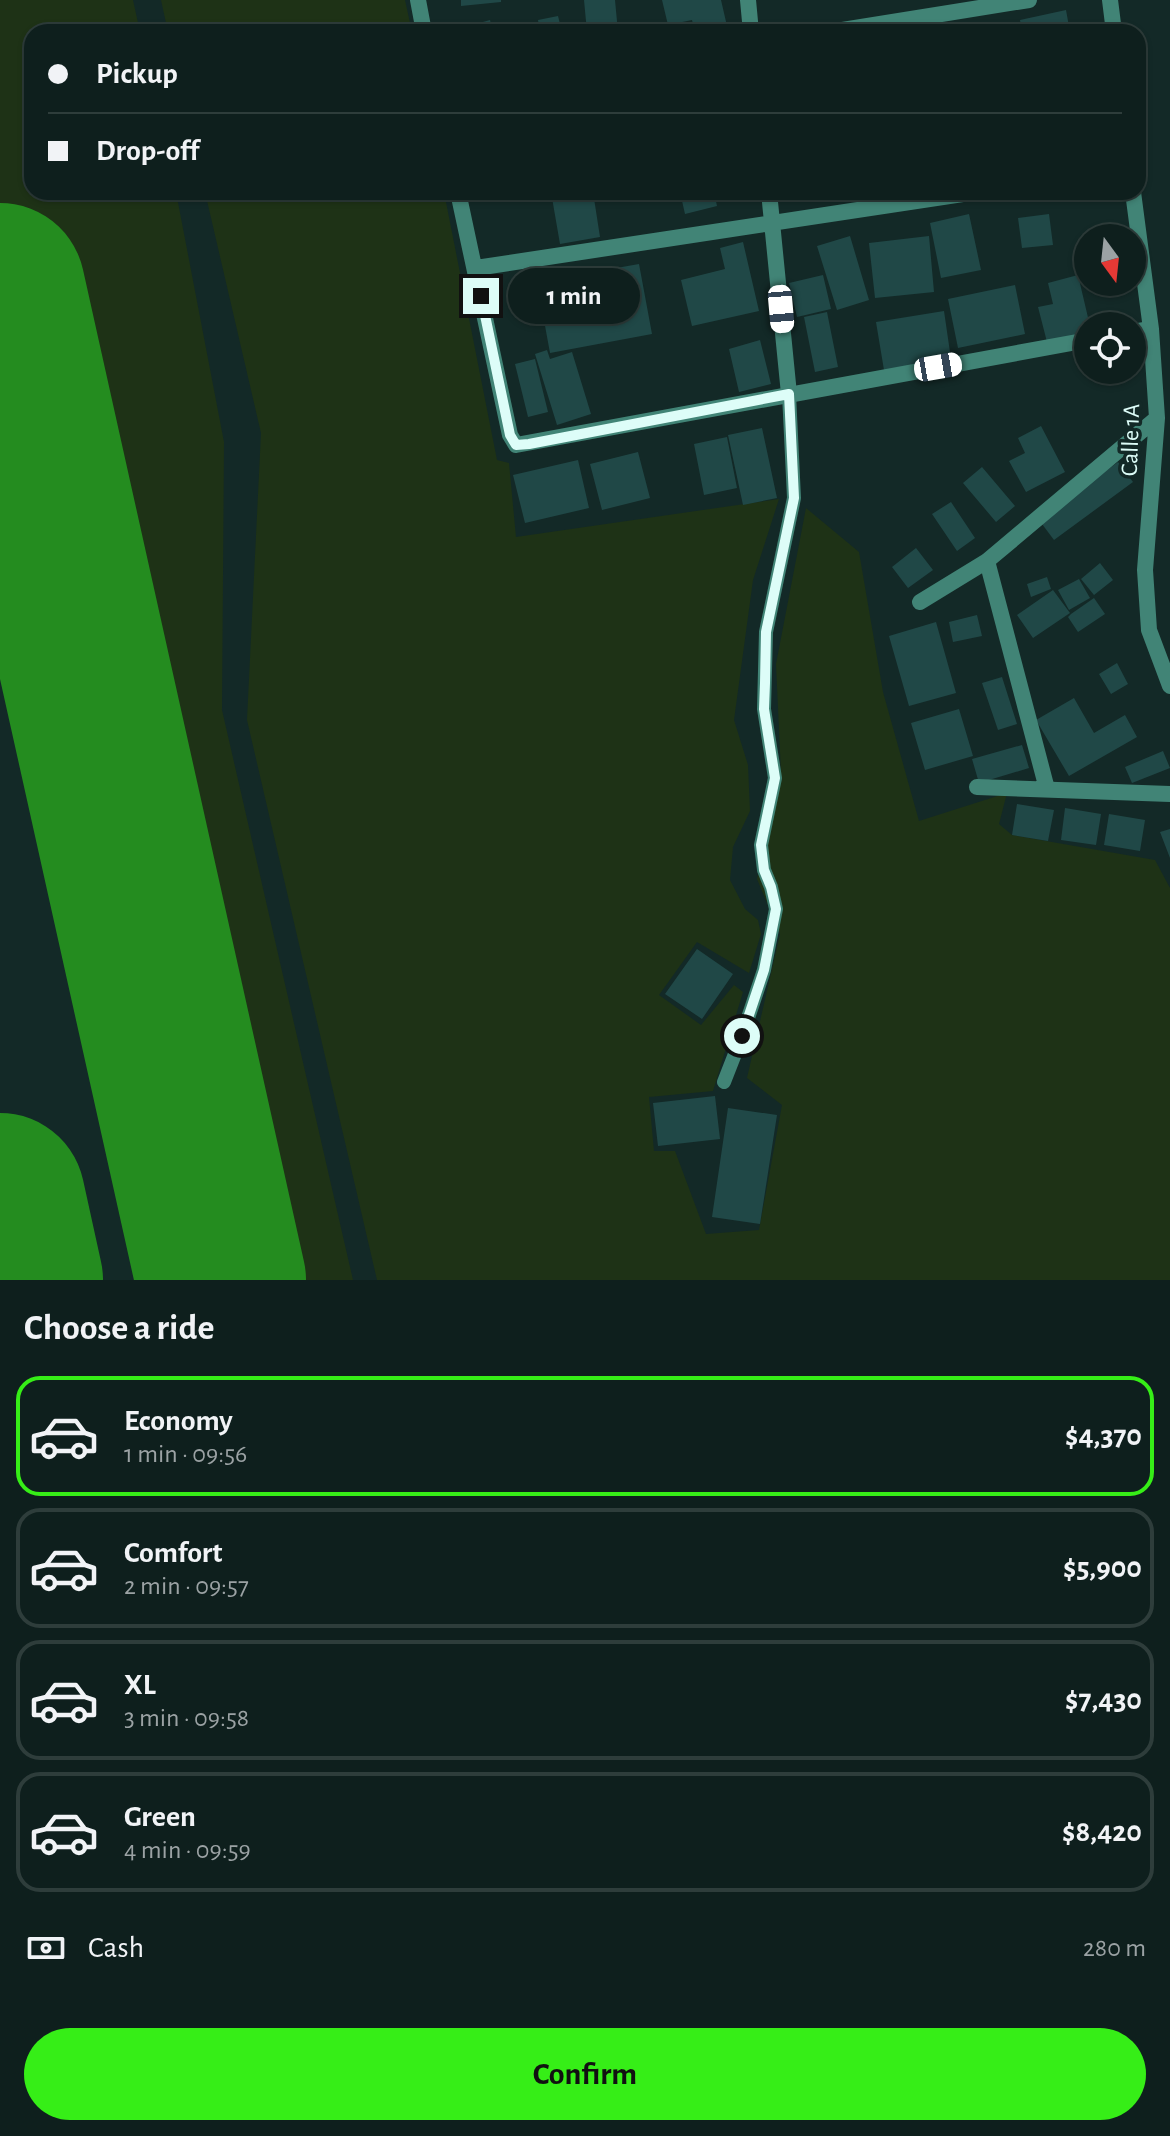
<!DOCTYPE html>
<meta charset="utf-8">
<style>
body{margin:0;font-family:"Alegreya Sans",sans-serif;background:#172726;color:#f1f3f6;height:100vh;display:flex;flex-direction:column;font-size:30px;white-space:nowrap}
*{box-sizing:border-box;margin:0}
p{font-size:26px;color:#9ba2a4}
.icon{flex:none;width:44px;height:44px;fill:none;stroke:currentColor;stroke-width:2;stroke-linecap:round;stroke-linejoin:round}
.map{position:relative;height:1280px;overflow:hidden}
.sheet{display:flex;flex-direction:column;background:#0e1f1d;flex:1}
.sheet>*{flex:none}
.guide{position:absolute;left:24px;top:24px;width:1122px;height:176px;border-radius:24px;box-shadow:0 2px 6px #0004,0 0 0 2px #2e3d3b;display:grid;align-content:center;height:176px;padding:0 24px;background:#0e1f1d}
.needle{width:52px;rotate:165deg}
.controls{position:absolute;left:1074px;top:224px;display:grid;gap:16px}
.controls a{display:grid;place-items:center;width:72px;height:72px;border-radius:50%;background:#0e1f1d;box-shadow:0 2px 6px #0004,0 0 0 2px #2e3d3b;font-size:40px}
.end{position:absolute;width:36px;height:36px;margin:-18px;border:10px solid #ddfdf8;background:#111;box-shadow:0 0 0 4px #111}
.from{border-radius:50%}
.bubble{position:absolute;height:56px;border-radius:28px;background:#0e1f1d;box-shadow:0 2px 6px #0004,0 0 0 2px #2e3d3b;font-size:26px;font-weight:700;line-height:56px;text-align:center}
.car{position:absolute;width:24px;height:48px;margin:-24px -12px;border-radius:10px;box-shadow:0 0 6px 2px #0007;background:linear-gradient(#fff 24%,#345 0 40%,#fff 0 76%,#345 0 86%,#fff 0)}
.guide b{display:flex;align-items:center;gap:28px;height:76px;font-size:30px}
.guide b+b{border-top:2px solid #2e3d3b}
.guide i{width:20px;height:20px;background:#f1f3f6}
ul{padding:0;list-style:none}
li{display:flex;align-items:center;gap:24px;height:120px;margin:0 16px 12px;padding:0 8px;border:4px solid #2e3d3b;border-radius:24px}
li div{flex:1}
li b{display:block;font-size:30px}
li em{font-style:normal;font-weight:700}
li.on{border-color:#36ee17}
li>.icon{width:72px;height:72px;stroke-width:1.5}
h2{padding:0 24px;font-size:36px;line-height:96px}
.pay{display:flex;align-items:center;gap:20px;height:88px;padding:0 24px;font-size:30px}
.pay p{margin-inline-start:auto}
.cta{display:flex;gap:16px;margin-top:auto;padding:16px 24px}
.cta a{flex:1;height:92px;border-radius:48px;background:#36ee17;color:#111;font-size:32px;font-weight:700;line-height:92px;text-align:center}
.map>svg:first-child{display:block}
.green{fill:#1e3216}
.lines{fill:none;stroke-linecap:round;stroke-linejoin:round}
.runway{stroke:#248c1f;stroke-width:170}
.building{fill:#204847}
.service{stroke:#418476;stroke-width:14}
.minor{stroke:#418476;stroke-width:16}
.route{stroke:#ddfdf8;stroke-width:10}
.labels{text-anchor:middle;stroke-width:7;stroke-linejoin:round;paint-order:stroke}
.street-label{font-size:24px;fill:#ddfdf8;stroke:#132927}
</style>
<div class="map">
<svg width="1170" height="1280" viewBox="0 0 1170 1280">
<rect width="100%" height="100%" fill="#132927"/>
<path class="green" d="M0 0H133L140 32H32V192H176L224 442 222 710 353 1280H235L0 220Z
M161 0H405L412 32H168Z
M205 192H444L497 460 509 463 516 537 779 499 753 580 734 720 748 765 750 811 733 847 730 880 745 909 758 920 761 934 749 973 697 942 659 995 701 1025 734 985 743 992 713 1091 649 1097 654 1151H675L706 1234 759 1230 782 1105 747 1078 780 934 757 879 781 773 776 664 806 508 859 552 883 692 919 821 1007 793 999 824 1012 835 1155 860 1170 888V1280H377L247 720 261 433Z"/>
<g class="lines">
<path class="runway" d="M0 288 221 1280
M0 1198 18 1280"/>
</g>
<path class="building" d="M461 0H501V2L461 6Z
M584 0H615L618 32H587Z
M662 0H721L727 26 695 32 692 20 668 25Z
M1066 10 1070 32H1022L1020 20Z
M558 16 562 32H540L538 20Z
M490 20 493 32H466L465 27Z
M551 192H593L600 237 560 244Z
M680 192H714L717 206 685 214Z
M969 214 981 270 941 278 930 223Z
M1049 214 1053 245 1022 248 1018 218Z
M850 236 869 300 837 310 817 246Z
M929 236 934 292 875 298 869 243Z
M743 242 759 311 692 326 681 280 725 269 720 248Z
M639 264 652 334 550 353 537 282Z
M823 275 831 309 797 317 789 283Z
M1078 275 1090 326H1088V333L1047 342 1038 307 1053 304 1048 283Z
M1015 285 1025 334 958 348 948 299Z
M944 311 951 359 884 370 876 322Z
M827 312 838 367 815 372 804 317Z
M760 340 771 384 739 392 729 349Z
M547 350 550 359 572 352 591 414 557 425 535 354Z
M535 359 548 412 528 417 515 364Z
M1041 426 1065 472 1026 492 1009 461 1025 453 1018 438Z
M762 428 777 498 743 505 728 435Z
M727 437 737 488 704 495 694 444Z
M638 452 650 498 602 510 590 464Z
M578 460 589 508 525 523 513 475Z
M1118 462 1133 482 1054 540 1039 520Z
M982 467 1015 506 996 522 963 483Z
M951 502 975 538 957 551 932 514Z
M916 548 933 570 908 588 892 567Z
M1100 563 1113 580 1094 595 1081 579Z
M1047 577 1051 589 1031 597 1027 584Z
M1079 579 1090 598 1069 610 1058 590Z
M1053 590 1070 613 1033 638 1017 615Z
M1094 598 1105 614 1078 632 1068 617 1071 614 1074 618 1071 614Z
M977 615 982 636 953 642 949 622Z
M936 622 956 693 909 706 889 636Z
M1117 663 1128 684 1111 694 1099 674Z
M1002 677 1017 724 998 730 982 683Z
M1074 698 1094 733 1125 715 1137 737 1069 776 1036 720Z
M959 709 973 756 925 770 911 723Z
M1022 745 1029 768 979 783 972 759Z
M1163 751 1170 768 1132 783 1125 767Z
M1017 804 1054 810 1048 841 1012 835Z
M1065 808 1101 814 1096 845 1061 840Z
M1109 814 1145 820 1140 851 1104 845Z
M1170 829V858L1160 832Z
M697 949 733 974 702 1019 665 994Z
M715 1096 720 1139 658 1146 653 1103Z
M728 1108 777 1115 760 1224 712 1217Z"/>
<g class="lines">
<path class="service" d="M724 1082 742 1036 764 970 776 909 771 887 764 870 761 845 775 778 764 709 766 632 794 498 789 394"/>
<path class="minor" d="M418 0 424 32
M748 0 751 32
M1110 0 1114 32
M830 32 1029 0
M458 192 510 435 516 445 1088 340
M769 192 789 394
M1133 192 1151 329 1157 418 1145 570 1149 630 1170 686
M476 268 976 192
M1132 332 1151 329
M987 561 1047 789
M920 602 987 561 1157 418
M977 787 1170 794"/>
</g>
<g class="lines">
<path class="route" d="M481 296 510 435 516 445 529 444 789 394 794 498 766 632 765 683 764 709 775 778 761 845 764 870 771 887 776 909 764 970 742 1036"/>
</g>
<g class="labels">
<g class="street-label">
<text transform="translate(1130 440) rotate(-88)" y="8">Calle 1A</text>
</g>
</g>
</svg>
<div class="controls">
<a><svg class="needle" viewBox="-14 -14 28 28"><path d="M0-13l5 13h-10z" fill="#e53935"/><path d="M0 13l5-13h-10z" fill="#9ba2a4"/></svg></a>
<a><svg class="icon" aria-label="locate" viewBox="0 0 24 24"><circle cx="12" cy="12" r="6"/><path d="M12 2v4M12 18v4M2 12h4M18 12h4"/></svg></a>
</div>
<i class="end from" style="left:742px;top:1036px"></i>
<i class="end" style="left:481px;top:296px"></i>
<div class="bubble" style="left:508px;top:268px;width:132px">1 min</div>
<i class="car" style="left:781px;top:309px;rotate:175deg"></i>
<i class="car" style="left:938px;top:367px;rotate:80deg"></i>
<div class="guide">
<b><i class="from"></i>Pickup</b>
<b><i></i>Drop-off</b>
</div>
</div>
<section class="sheet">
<h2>Choose a ride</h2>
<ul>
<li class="on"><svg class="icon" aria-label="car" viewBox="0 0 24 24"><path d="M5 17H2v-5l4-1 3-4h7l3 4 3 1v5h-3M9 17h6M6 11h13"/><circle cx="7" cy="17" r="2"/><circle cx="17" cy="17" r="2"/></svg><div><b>Economy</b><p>1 min · 09:56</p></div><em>$4,370</em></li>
<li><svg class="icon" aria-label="car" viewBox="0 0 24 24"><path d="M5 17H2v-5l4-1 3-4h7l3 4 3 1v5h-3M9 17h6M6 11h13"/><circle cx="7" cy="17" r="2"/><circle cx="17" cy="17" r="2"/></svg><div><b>Comfort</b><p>2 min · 09:57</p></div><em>$5,900</em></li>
<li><svg class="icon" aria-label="car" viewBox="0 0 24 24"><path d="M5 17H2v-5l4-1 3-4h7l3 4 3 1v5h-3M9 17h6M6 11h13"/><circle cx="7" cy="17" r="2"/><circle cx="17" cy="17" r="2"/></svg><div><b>XL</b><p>3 min · 09:58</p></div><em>$7,430</em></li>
<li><svg class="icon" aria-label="car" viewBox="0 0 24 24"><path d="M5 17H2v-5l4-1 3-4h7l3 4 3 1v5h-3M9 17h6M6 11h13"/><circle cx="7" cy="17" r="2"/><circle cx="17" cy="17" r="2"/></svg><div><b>Green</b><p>4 min · 09:59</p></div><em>$8,420</em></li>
</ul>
<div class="pay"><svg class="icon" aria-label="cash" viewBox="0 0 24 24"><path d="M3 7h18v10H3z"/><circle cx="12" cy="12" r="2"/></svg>Cash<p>280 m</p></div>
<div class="cta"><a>Confirm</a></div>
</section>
